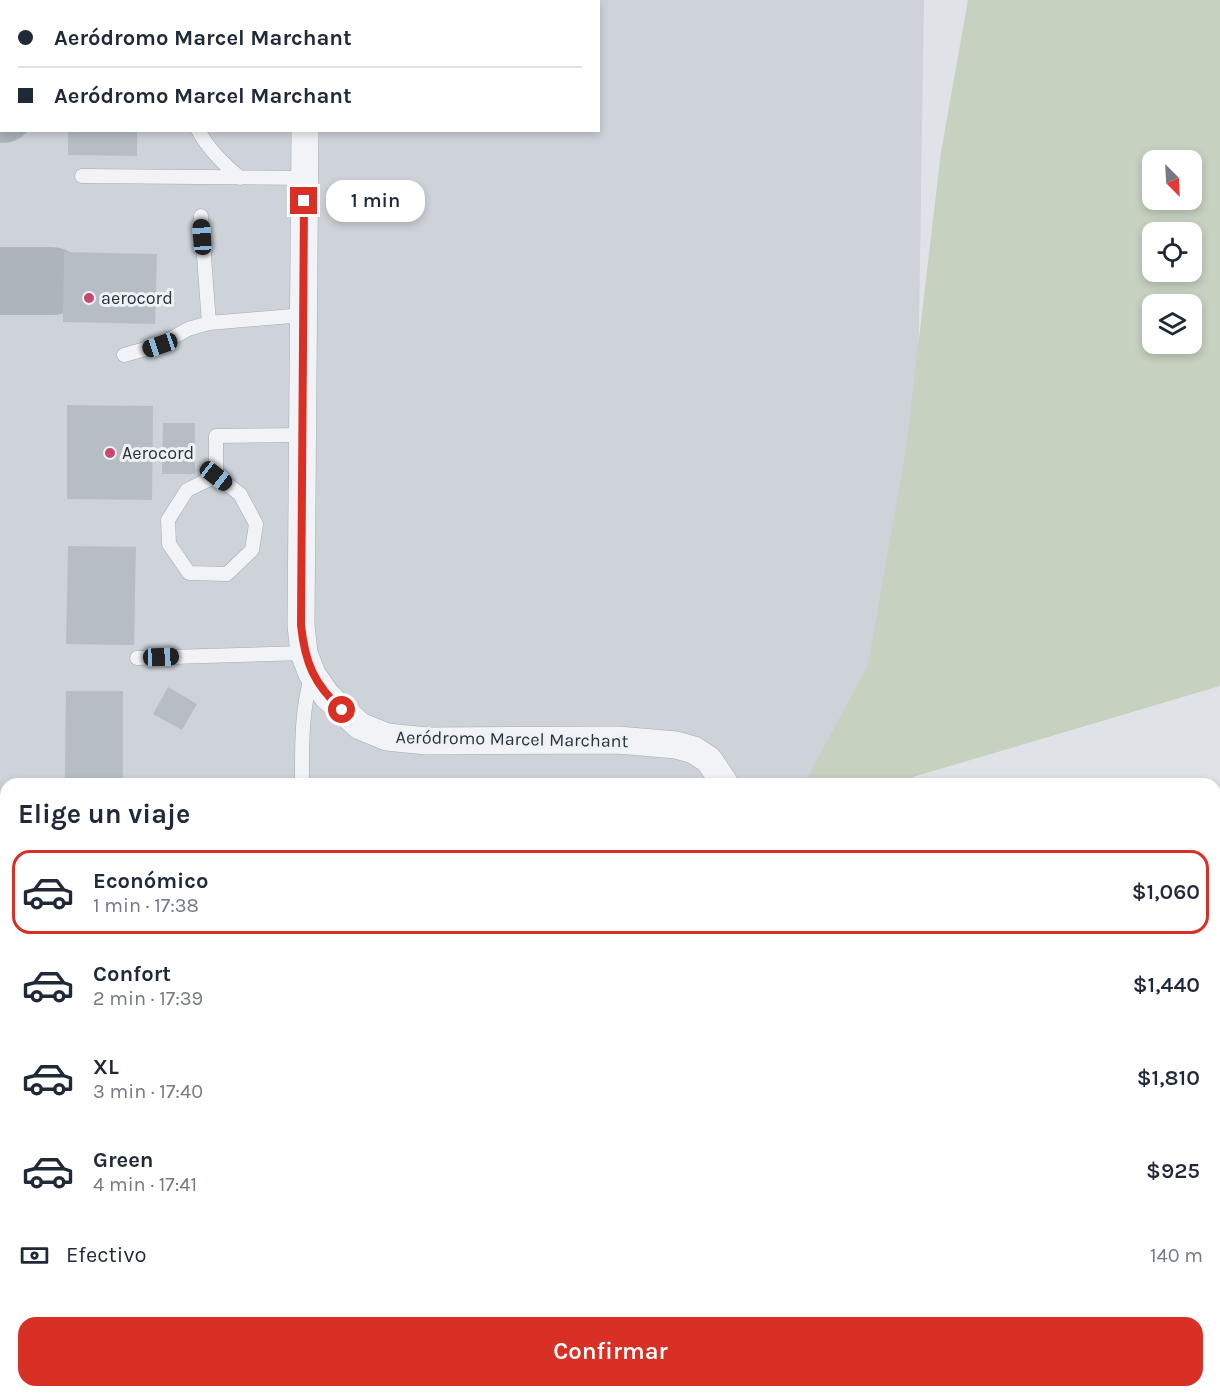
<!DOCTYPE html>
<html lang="es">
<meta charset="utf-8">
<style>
body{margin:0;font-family:Karla,sans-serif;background:#f6f6f7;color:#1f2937;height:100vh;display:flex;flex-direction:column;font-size:22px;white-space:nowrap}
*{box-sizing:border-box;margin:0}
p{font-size:20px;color:#747a83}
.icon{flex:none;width:33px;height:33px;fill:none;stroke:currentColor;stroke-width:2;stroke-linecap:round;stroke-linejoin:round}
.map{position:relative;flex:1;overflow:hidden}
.sheet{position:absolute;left:0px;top:778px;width:1221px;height:620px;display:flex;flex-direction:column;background:#fff;border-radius:18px 18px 0 0;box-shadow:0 3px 9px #0003}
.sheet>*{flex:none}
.guide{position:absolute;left:0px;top:0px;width:600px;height:132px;box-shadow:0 3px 9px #0003;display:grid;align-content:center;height:132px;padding:0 18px;background:#fff}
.needle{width:39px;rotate:156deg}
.tools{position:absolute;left:1142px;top:150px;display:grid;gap:12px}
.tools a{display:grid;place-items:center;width:60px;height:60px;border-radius:12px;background:#fff;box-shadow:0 3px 9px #0003;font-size:30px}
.end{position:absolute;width:27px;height:27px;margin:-14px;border:8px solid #d93025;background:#fff;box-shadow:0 0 0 3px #fff}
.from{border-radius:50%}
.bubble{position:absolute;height:42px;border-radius:18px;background:#fff;box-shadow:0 3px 9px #0003;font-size:20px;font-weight:600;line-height:42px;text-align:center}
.car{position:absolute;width:18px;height:36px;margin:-18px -9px;border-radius:8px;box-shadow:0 0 4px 2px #0007;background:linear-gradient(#222 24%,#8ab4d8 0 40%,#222 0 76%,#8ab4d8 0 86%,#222 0)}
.guide b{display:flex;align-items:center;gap:21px;height:57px;font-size:22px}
.guide b+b{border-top:2px solid #e0e1e3}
.guide i{width:15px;height:15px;background:#1f2937}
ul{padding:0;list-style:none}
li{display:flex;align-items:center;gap:18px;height:84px;margin:0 12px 9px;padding:0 6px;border:3px solid transparent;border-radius:18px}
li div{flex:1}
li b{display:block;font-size:22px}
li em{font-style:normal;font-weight:600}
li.on{border-color:#d93025}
li>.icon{width:54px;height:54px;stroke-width:1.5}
h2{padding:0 18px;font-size:27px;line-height:72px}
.pay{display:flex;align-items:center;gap:15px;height:66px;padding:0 18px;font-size:22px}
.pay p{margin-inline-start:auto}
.cta{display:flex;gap:12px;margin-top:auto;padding:12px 18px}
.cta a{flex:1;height:69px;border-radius:18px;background:#d93025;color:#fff;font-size:24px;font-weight:600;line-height:69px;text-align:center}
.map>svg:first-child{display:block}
.built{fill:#cdd3d9;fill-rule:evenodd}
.green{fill:#c7d1c0;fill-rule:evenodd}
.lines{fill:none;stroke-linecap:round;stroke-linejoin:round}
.taxiway{stroke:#acb4bc;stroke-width:68}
.building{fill:#b6bdc4}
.lane-casing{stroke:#a5abb1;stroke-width:15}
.street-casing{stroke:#a5abb1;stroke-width:28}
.lane{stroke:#f1f3f6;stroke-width:14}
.street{stroke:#f1f3f6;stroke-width:27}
.route{stroke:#d93025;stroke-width:8}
.poi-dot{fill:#c64a6d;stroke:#eef2f5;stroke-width:2}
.labels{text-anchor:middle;stroke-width:6;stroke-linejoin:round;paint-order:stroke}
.poi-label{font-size:18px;fill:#29333d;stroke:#eef2f5;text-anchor:start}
.street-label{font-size:18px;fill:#29333d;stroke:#eef2f5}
</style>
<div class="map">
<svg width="1220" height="1397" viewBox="0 0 1220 1397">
<rect width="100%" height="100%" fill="#dfe3e7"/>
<path class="built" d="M0 0H924L915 586 908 784H6V1392H885V1397H0ZM2 2H598V130H2Z"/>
<path class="green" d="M968 0H1220V686L913 777 910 784H804L868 665 906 449 941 152ZM1152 160H1191V200H1152ZM1152 232H1191V272H1152ZM1152 304H1191V344H1152Z
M648 1392H755V1397H648Z"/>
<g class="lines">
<path class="taxiway" d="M0 109H2
M0 281H52"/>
</g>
<path class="building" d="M68 130H137V156L68 155Z
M64 252 157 254 155 324 63 322Z
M67 405 153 406 152 500 67 499Z
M163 423H195V474H162Z
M68 546 136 547 134 645 66 644Z
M168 687 197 704 182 730 153 714Z
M66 691H123V779L65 778Z
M67 1392H121V1397H67Z"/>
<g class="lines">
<g class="lane-casing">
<path id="lane" d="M145 0 146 2
M198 130C209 150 223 163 240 178
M82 176 305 178
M201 216 209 323
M124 355 160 345 188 329 209 323 303 315
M216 476 240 494 256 524 252 550 227 574 189 573 169 544 168 520 187 490 216 476V436L302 435
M137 658 304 653
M302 784C302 747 301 711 312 674"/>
</g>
<g class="street-casing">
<path id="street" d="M306 2V0
M305 130 301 625 304 653 312 674 327 696 360 726 387 737 427 741 618 740 676 745 694 750 709 760 725 784
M1215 811 1220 810
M1215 976 1220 974
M1215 1137 1220 1135
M1215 1293 1220 1291
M966 1397V1392"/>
</g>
<use href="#lane" class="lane"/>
<use href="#street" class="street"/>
</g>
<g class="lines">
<path class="route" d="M304 201 301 625C305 663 314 684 342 710"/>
</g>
<g class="poi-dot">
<circle cx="89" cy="298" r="6"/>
<circle cx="110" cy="453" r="6"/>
</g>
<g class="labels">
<g class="poi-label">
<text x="101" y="304">aerocord</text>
<text x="122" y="459">Aerocord</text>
</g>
<g class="street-label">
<text transform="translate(512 739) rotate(1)" y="6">Aeródromo Marcel Marchant</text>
</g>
</g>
</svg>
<div class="tools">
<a><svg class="needle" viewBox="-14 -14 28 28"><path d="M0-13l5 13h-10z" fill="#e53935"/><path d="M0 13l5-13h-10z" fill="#747a83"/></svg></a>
<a><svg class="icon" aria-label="locate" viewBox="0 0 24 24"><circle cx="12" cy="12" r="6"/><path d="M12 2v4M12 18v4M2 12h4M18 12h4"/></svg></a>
<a><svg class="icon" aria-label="layers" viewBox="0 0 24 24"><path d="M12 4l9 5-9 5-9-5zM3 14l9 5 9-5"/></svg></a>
</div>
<i class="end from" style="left:342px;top:710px"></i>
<i class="end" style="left:304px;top:201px"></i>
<div class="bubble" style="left:326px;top:180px;width:99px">1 min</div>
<i class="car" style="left:202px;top:237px;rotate:356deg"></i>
<i class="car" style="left:160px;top:345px;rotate:251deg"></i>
<i class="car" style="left:216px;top:476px;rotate:128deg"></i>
<i class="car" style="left:161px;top:657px;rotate:88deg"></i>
<div class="guide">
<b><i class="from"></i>Aeródromo Marcel Marchant</b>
<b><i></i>Aeródromo Marcel Marchant</b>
</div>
<section class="sheet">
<h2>Elige un viaje</h2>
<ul>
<li class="on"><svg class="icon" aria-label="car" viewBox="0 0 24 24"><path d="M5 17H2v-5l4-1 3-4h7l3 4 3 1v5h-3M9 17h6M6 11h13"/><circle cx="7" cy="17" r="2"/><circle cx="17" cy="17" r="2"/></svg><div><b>Económico</b><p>1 min · 17:38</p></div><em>$1,060</em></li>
<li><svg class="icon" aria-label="car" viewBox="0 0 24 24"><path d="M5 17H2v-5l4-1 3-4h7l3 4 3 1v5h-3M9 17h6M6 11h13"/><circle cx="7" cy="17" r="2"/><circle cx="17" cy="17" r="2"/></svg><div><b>Confort</b><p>2 min · 17:39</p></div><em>$1,440</em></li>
<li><svg class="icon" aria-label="car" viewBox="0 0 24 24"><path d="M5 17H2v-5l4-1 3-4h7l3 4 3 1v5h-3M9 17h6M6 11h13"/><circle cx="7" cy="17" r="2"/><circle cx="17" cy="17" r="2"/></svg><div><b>XL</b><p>3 min · 17:40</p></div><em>$1,810</em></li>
<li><svg class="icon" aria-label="car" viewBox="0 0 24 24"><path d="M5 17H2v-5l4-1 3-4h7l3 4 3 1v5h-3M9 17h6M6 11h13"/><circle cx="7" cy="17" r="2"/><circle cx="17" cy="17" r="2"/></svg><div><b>Green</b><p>4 min · 17:41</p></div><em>$925</em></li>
</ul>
<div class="pay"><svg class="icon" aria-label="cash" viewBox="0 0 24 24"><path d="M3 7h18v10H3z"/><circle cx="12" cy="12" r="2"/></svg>Efectivo<p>140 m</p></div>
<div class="cta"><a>Confirmar</a></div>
</section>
</div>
